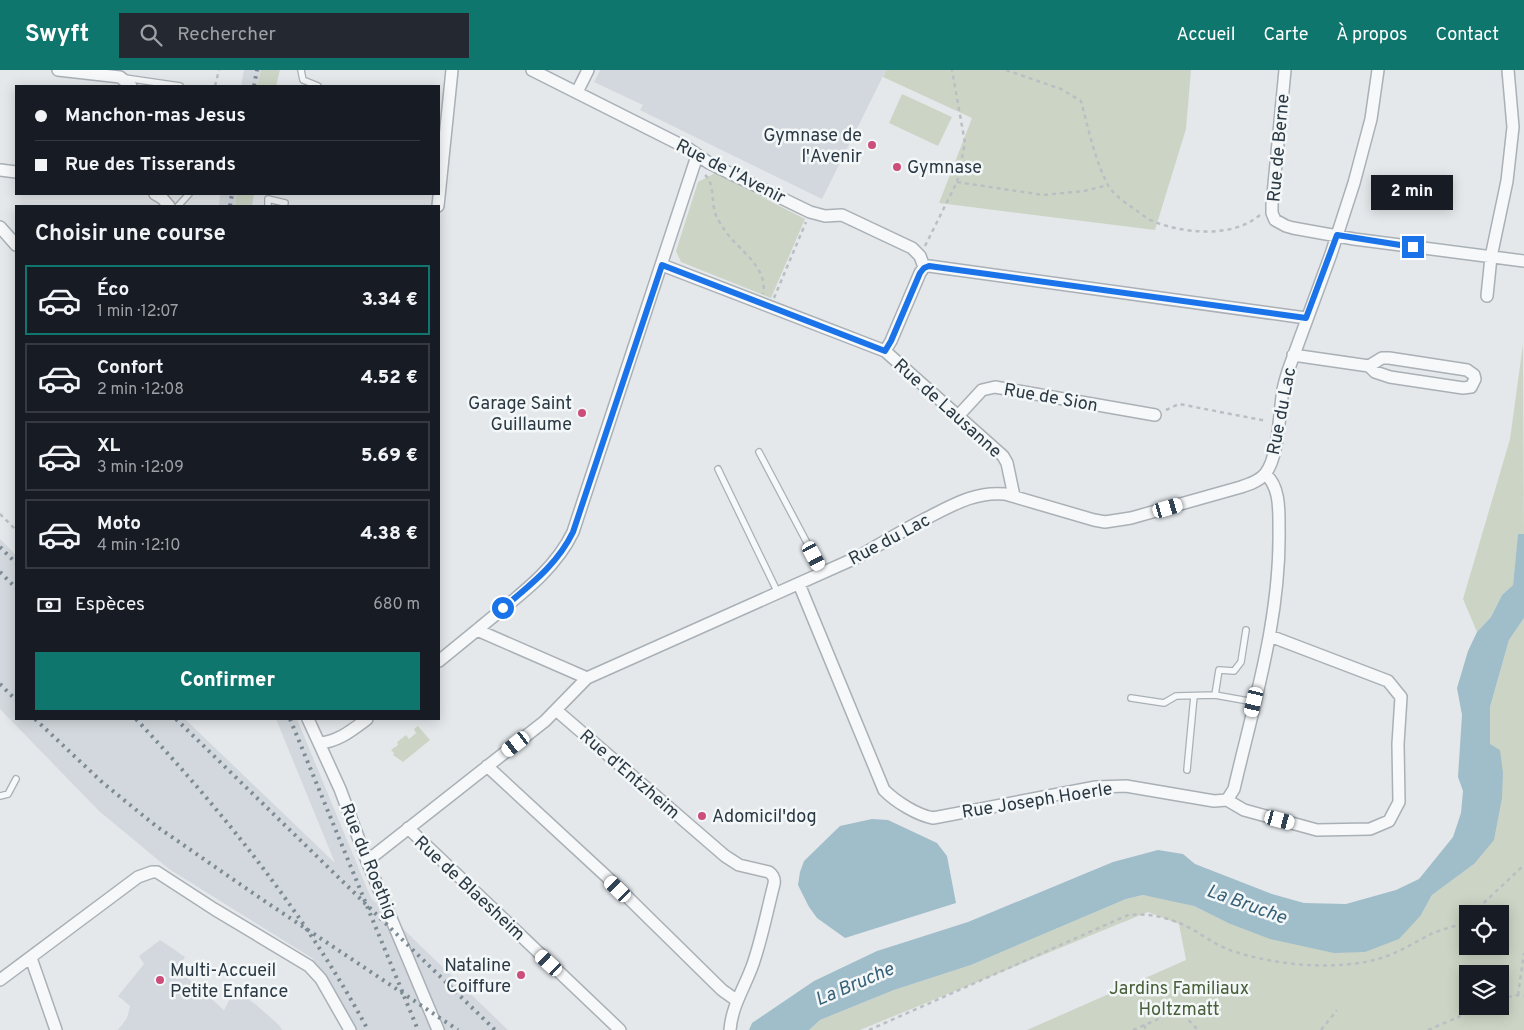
<!DOCTYPE html>
<html lang="fr">
<meta charset="utf-8">
<style>
body{margin:0;font-family:Overpass,sans-serif;background:#242831;color:#f1f3f6;height:100vh;display:flex;flex-direction:column;font-size:19px;white-space:nowrap}
*{box-sizing:border-box;margin:0}
p{font-size:16px;color:#9ea1a6}
.icon{flex:none;width:28px;height:28px;fill:none;stroke:currentColor;stroke-width:2;stroke-linecap:round;stroke-linejoin:round}
.map{position:relative;flex:1;overflow:hidden}
.side{position:absolute;left:15px;top:135px;width:425px;height:515px;display:flex;flex-direction:column;background:#171b24;border-radius:0px;box-shadow:0 2px 12px #0003}
.side>*{flex:none}
.banner{position:absolute;left:15px;top:15px;width:425px;height:110px;border-radius:0px;box-shadow:0 2px 12px #0003;display:grid;align-content:center;height:110px;padding:0 20px;background:#171b24}
.controls{position:absolute;left:1459px;top:835px;display:grid;gap:10px}
.controls a{display:grid;place-items:center;width:50px;height:50px;border-radius:0px;background:#171b24;box-shadow:0 2px 12px #0003;font-size:25px}
.end{position:absolute;width:22px;height:22px;margin:-11px;border:6px solid #1a73e8;background:#fff;box-shadow:0 0 0 2px #fff}
.from{border-radius:50%}
.bubble{position:absolute;height:35px;border-radius:0px;background:#171b24;box-shadow:0 2px 12px #0003;font-size:16px;font-weight:800;line-height:35px;text-align:center}
.car{position:absolute;width:15px;height:30px;margin:-15px -8px;border-radius:6px;box-shadow:0 0 4px 1px #0007;background:linear-gradient(#fff 24%,#345 0 40%,#fff 0 76%,#345 0 86%,#fff 0)}
.banner b{display:flex;align-items:center;gap:18px;height:48px;font-size:19px}
.banner b+b{border-top:1px solid #363941}
.banner i{width:12px;height:12px;background:#f1f3f6}
ul{padding:0;list-style:none}
li{display:flex;align-items:center;gap:15px;height:70px;margin:0 10px 8px;padding:0 10px;border:2px solid #363941;border-radius:0px}
li div{flex:1}
li b{display:block;font-size:19px}
li em{font-style:normal;font-weight:800}
li.active{border-color:#0f766e}
li>.icon{width:45px;height:45px;stroke-width:1.5}
h2{padding:0 20px;font-size:22px;line-height:60px}
.pay{display:flex;align-items:center;gap:12px;height:55px;padding:0 20px;font-size:19px}
.pay p{margin-inline-start:auto}
.button{display:flex;gap:10px;margin-top:auto;padding:10px 20px}
.button a{flex:1;height:58px;border-radius:0px;background:#0f766e;color:#fff;font-size:20px;font-weight:800;line-height:58px;text-align:center}
header{display:flex;align-items:center;gap:30px;box-sizing:border-box;height:70px;padding:0 25px;background:#0f766e;color:#fff}
header strong{font-size:24px}
nav{display:flex;gap:28px;margin-inline-start:auto;font-size:18px}
.search{width:350px;height:45px;background:#242831;display:flex;align-items:center;gap:12px;box-sizing:border-box;padding:0 18px;border-radius:0px;color:#9ea1a6;font-size:19px}
.map>svg:first-child{display:block}
.built{fill:#d2d8dd}
.green{fill:#ccd5c5;fill-rule:evenodd}
.water{fill:#a0bdca}
.lines{fill:none;stroke-linecap:round;stroke-linejoin:round}
.lane-casing{stroke:#a9b0b6;stroke-width:8}
.street-casing{stroke:#a9b0b6;stroke-width:14}
.path{stroke:#b9bfc3;stroke-width:2.5;stroke-dasharray:4 4;stroke-linecap:butt}
.lane{stroke:#f6f8f9;stroke-width:5.5}
.street{stroke:#f6f8f9;stroke-width:11}
.rail{stroke:#7d8b95;stroke-width:4;stroke-dasharray:2.5 5;stroke-linecap:butt}
.route{stroke:#1a73e8;stroke-width:6}
.poi-dot{fill:#cc4d79;stroke:#f3f7f8;stroke-width:2}
.labels{text-anchor:middle;stroke-width:5;stroke-linejoin:round;paint-order:stroke}
.poi-label{font-size:18px;fill:#2b3944;stroke:#f3f7f8;text-anchor:end}
.street-label{font-size:18px;fill:#2b3944;stroke:#f3f7f8}
.park-label{font-size:18px;fill:#485f39;stroke:#f3f7f8}
.water-label{font-size:19px;font-style:italic;fill:#366077;stroke:#f3f7f8}
</style>
<header>
<strong>Swyft</strong>
<div class="search"><svg class="icon" aria-label="search" viewBox="0 0 24 24"><circle cx="10" cy="10" r="6"/><path d="M15 15l6 6"/></svg>Rechercher</div>
<nav><a>Accueil</a><a>Carte</a><a>À propos</a><a>Contact</a></nav>
</header>
<div class="map">
<svg width="1524" height="960" viewBox="0 0 1524 960">
<rect width="100%" height="100%" fill="#e4e8eb"/>
<path class="built" d="M244 0H261L257 16H241Z
M600 0H886L822 129 640 40 643 35 594 12Z
M220 124H237L235 136H219Z
M0 469 16 485V649H185L335 793 276 649H297L371 828 508 960H355L312 888 169 799 99 741 0 639Z
M160 870 185 887 177 899 224 940 235 920 254 933 279 955 282 960H118L127 948 130 936 118 926 144 894 139 886Z"/>
<path class="green" d="M261 0H280L276 16H257Z
M886 0H1191L1186 59 1155 160 939 133 972 48 883 7Z
M902 24 952 47 938 76 889 53Z
M715 103 805 149 771 228 681 192 676 181 698 112Z
M237 124H254L252 136H235Z
M1523 274 1524 464 1518 465 1513 515 1502 525 1491 547 1477 562 1463 529 1510 369Z
M1524 548V960H1027L1186 890 1179 854 1148 842 860 960H809L820 950 894 920 971 895 1126 829 1143 825 1168 829 1194 836 1228 853 1421 845 1432 825 1474 794 1490 674V637L1509 570ZM1468 844H1500V876H1468ZM1468 904H1500V936H1468Z
M418 656 430 670 403 692 393 685 394 683 391 680 398 675 397 672 406 665 409 669 416 663 414 659Z"/>
<path class="water" d="M1518 464H1524V548L1509 570 1490 637V674L1500 680 1503 703 1502 728 1494 770 1474 794 1432 825 1421 845 1399 869 1365 882 1334 883 1270 869 1228 853 1194 836 1143 825 1126 829 971 895 894 920 820 950 809 960H749L752 953 814 911 877 881 968 852 1113 792 1158 780 1183 784 1195 794 1272 824 1304 833 1346 834 1396 820 1419 809 1453 767 1461 743 1463 721 1458 707 1462 645 1457 618 1468 581 1477 562 1491 547 1502 525 1513 515Z
M872 749 888 750 937 773 947 786 956 833 845 868 817 848 809 837 798 815 800 802 804 791 840 756Z"/>
<g class="lines">
<g class="lane-casing">
<path id="lane" d="M301 0 303 10 318 16
M125 8 180 16
M178 136 189 124
M268 136V129L285 133
M759 382 823 503
M718 399 778 523
M1215 625 1219 600 1234 601 1241 592 1246 560
M1131 628 1164 633 1176 626 1215 625 1254 632
M1187 700 1194 626
M0 726 8 724 16 709"/>
</g>
<g class="street-casing">
<path id="street" d="M58 0 120 7 131 16
M532 0 689 79 709 93 810 142 825 146 842 145 912 178 920 186 924 197
M1285 0 1272 135V143L1275 150 1286 156 1293 158 1354 169 1524 191
M577 22 588 0
M0 100 16 102
M155 124 162 128 169 136
M438 136 452 0
M0 157 16 175
M662 195 885 281 1003 386 1007 393 1014 426
M1487 226 1491 187 1507 111 1513 57 1508 0
M885 281 891 271 920 203 924 197 929 196 1306 248
M1293 285 1369 296 1382 288H1389L1467 300 1474 305 1475 309 1471 317 1463 318 1390 307 1375 302 1369 296
M958 346 982 320 995 317 1155 345
M799 514 884 720C896 732 917 745 933 748L1096 717 1126 716 1214 731 1227 730
M477 560C511 531 553 504 573 462L697 86
M439 591 477 560 587 608
M556 640 725 786 739 795 769 802C774 806 775 809 774 814 767 841 762 868 753 894 745 917 732 935 730 960
M308 649 340 719 367 791 438 960
M319 673C338 672 352 660 367 649
M487 696 606 806 722 920 736 930
M1227 730 1244 740 1317 760 1370 759 1389 751 1399 732 1398 674 1401 627 1388 611 1270 566
M1227 730 1234 719C1254 633 1281 547 1279 457 1279 440 1280 416 1265 404
M408 758 620 960
M367 791 545 651 587 608 858 487C880 474 902 461 925 449 951 436 975 421 1005 424L1094 450 1105 452 1131 448 1241 417C1250 414 1259 411 1265 404 1279 387 1279 343 1283 320 1284 314 1286 308 1288 301L1331 184 1354 113 1371 49 1378 0
M31 888 56 960
M0 910 138 807 152 802H157L214 839 309 896 321 909 350 960"/>
</g>
<path class="path" d="M1006 0 1061 19 1081 31C1088 57 1095 91 1108 115 1113 124 1124 132 1133 138 1140 143 1147 149 1155 152 1186 164 1235 168 1261 144
M215 16 219 0
M705 105C715 114 711 130 715 142 716 148 721 154 724 159 736 179 769 196 763 224
M957 112 1043 125 1084 121 1108 115
M925 176 957 112 965 73 952 0
M774 228 806 152
M1166 340 1179 334 1267 351
M0 444 16 460
M1472 844 1524 795
M1518 925 1524 883
M1500 929 1518 925 1524 926
M1144 955 1146 960
M869 960 1128 845C1147 843 1167 847 1184 855 1199 862 1212 873 1227 879 1271 895 1336 902 1381 888 1398 883 1417 871 1433 863 1445 858 1458 857 1468 848
M1133 960 1179 940 1198 960
M1321 960 1337 940
M1428 960 1484 936"/>
<use href="#lane" class="lane"/>
<use href="#street" class="street"/>
<path class="rail" d="M254 16 257 0
M230 136 232 124
M0 477 16 493
M0 502 16 518
M0 614 16 630
M35 649 103 713 156 756 260 828 458 960
M136 649C225 744 306 845 368 960
M176 649 495 960
M290 649 418 960"/>
</g>
<g class="lines">
<path class="route" d="M503 538C530 515 557 495 573 462L662 195 885 281 891 271 920 203 924 198 929 196 1306 248 1337 165 1413 177"/>
</g>
<g class="poi-dot">
<circle cx="872" cy="75" r="5"/>
<circle cx="897" cy="97" r="5"/>
<circle cx="582" cy="343" r="5"/>
<circle cx="702" cy="746" r="5"/>
<circle cx="521" cy="905" r="5"/>
<circle cx="160" cy="910" r="5"/>
</g>
<g class="labels">
<g class="poi-label">
<text x="862" y="71">Gymnase de<tspan x="862" dy="21">l'Avenir</tspan></text>
<text x="907" y="103" text-anchor="start">Gymnase</text>
<text x="572" y="339">Garage Saint<tspan x="572" dy="21">Guillaume</tspan></text>
<text x="712" y="752" text-anchor="start">Adomicil'dog</text>
<text x="511" y="901">Nataline<tspan x="511" dy="21">Coiffure</tspan></text>
<text x="170" y="906" text-anchor="start">Multi-Accueil<tspan x="170" dy="21">Petite Enfance</tspan></text>
</g>
<g class="street-label">
<text transform="translate(1278 78) rotate(-85)" y="6">Rue de Berne</text>
<text transform="translate(731 101) rotate(27)" y="6">Rue de l'Avenir</text>
<text transform="translate(1051 327) rotate(10)" y="6">Rue de Sion</text>
<text transform="translate(948 338) rotate(42)" y="6">Rue de Lausanne</text>
<text transform="translate(1281 341) rotate(-79)" y="6">Rue du Lac</text>
<text transform="translate(889 469) rotate(-28)" y="6">Rue du Lac</text>
<text transform="translate(630 704) rotate(41)" y="6">Rue d'Entzheim</text>
<text transform="translate(1037 730) rotate(-9)" y="6">Rue Joseph Hoerle</text>
<text transform="translate(369 791) rotate(68)" y="6">Rue du Roethig</text>
<text transform="translate(470 818) rotate(43)" y="6">Rue de Blaesheim</text>
</g>
<g class="park-label">
<text x="1179" y="924">Jardins Familiaux<tspan x="1179" dy="21">Holtzmatt</tspan></text>
</g>
<g class="water-label">
<text transform="translate(1247 833) rotate(20)" y="7">La Bruche</text>
<text transform="translate(854 913) rotate(-23)" y="7">La Bruche</text>
</g>
</g>
</svg>
<div class="controls">
<a><svg class="icon" aria-label="locate" viewBox="0 0 24 24"><circle cx="12" cy="12" r="6"/><path d="M12 2v4M12 18v4M2 12h4M18 12h4"/></svg></a>
<a><svg class="icon" aria-label="layers" viewBox="0 0 24 24"><path d="M12 4l9 5-9 5-9-5zM3 14l9 5 9-5"/></svg></a>
</div>
<i class="end from" style="left:503px;top:538px"></i>
<i class="end" style="left:1413px;top:177px"></i>
<div class="bubble" style="left:1371px;top:105px;width:82px">2 min</div>
<i class="car" style="left:1168px;top:438px;rotate:74deg"></i>
<i class="car" style="left:814px;top:486px;rotate:152deg"></i>
<i class="car" style="left:1254px;top:632px;rotate:193deg"></i>
<i class="car" style="left:516px;top:674px;rotate:232deg"></i>
<i class="car" style="left:1280px;top:750px;rotate:105deg"></i>
<i class="car" style="left:618px;top:819px;rotate:314deg"></i>
<i class="car" style="left:549px;top:893px;rotate:313deg"></i>
<div class="banner">
<b><i class="from"></i>Manchon-mas Jesus</b>
<b><i></i>Rue des Tisserands</b>
</div>
<section class="side">
<h2>Choisir une course</h2>
<ul>
<li class="active"><svg class="icon" aria-label="car" viewBox="0 0 24 24"><path d="M5 17H2v-5l4-1 3-4h7l3 4 3 1v5h-3M9 17h6M6 11h13"/><circle cx="7" cy="17" r="2"/><circle cx="17" cy="17" r="2"/></svg><div><b>Éco</b><p>1 min · 12:07</p></div><em>3.34 €</em></li>
<li><svg class="icon" aria-label="car" viewBox="0 0 24 24"><path d="M5 17H2v-5l4-1 3-4h7l3 4 3 1v5h-3M9 17h6M6 11h13"/><circle cx="7" cy="17" r="2"/><circle cx="17" cy="17" r="2"/></svg><div><b>Confort</b><p>2 min · 12:08</p></div><em>4.52 €</em></li>
<li><svg class="icon" aria-label="car" viewBox="0 0 24 24"><path d="M5 17H2v-5l4-1 3-4h7l3 4 3 1v5h-3M9 17h6M6 11h13"/><circle cx="7" cy="17" r="2"/><circle cx="17" cy="17" r="2"/></svg><div><b>XL</b><p>3 min · 12:09</p></div><em>5.69 €</em></li>
<li><svg class="icon" aria-label="car" viewBox="0 0 24 24"><path d="M5 17H2v-5l4-1 3-4h7l3 4 3 1v5h-3M9 17h6M6 11h13"/><circle cx="7" cy="17" r="2"/><circle cx="17" cy="17" r="2"/></svg><div><b>Moto</b><p>4 min · 12:10</p></div><em>4.38 €</em></li>
</ul>
<div class="pay"><svg class="icon" aria-label="cash" viewBox="0 0 24 24"><path d="M3 7h18v10H3z"/><circle cx="12" cy="12" r="2"/></svg>Espèces<p>680 m</p></div>
<div class="button"><a>Confirmer</a></div>
</section>
</div>
